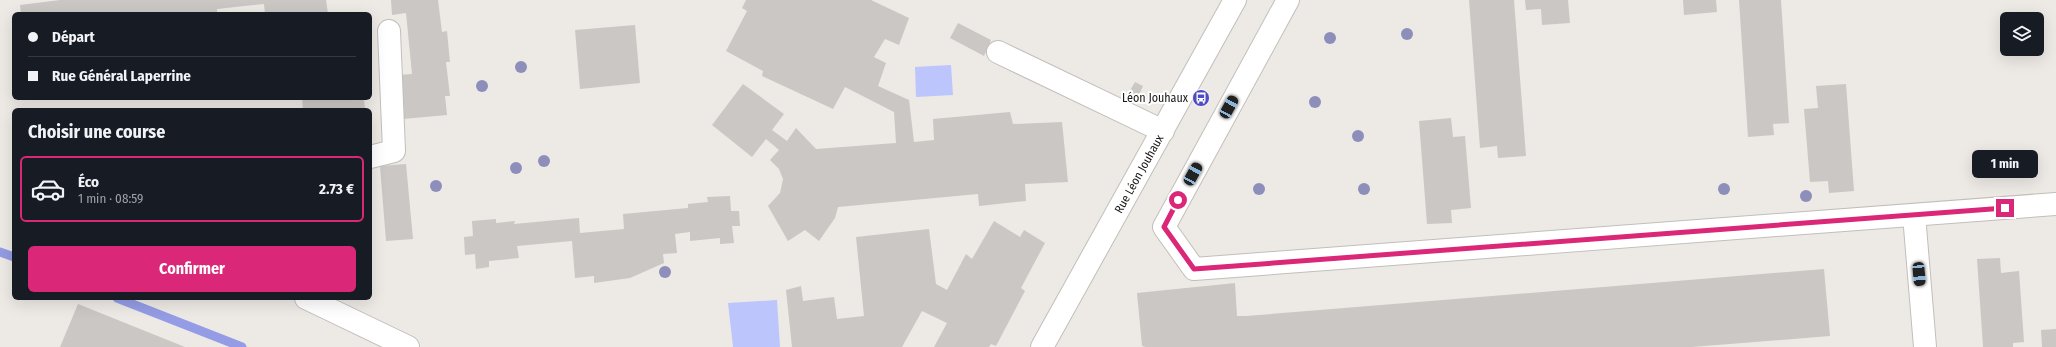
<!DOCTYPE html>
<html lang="fr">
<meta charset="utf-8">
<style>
body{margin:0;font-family:"Fira Sans Condensed",sans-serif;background:#242831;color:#f1f3f6;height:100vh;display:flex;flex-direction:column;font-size:15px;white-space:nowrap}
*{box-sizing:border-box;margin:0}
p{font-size:13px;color:#9ea1a6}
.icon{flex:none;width:22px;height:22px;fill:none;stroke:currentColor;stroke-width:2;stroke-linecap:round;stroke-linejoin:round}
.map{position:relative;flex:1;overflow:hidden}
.sheet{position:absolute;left:12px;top:108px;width:360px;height:192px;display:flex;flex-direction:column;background:#171b24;border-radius:6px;box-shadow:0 4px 16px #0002}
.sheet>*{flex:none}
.banner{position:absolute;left:12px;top:12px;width:360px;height:88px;border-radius:6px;box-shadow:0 4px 16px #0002;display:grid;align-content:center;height:88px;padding:0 16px;background:#171b24}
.tools{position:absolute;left:2000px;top:12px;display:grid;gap:8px}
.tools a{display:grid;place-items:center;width:44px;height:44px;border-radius:6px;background:#171b24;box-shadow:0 4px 16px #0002;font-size:20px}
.end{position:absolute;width:18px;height:18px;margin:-9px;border:5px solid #db2777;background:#fff;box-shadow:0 0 0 2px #fff}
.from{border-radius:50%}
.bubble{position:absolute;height:28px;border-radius:6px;background:#171b24;box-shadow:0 4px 16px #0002;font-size:13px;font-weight:700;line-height:28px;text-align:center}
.car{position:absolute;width:12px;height:24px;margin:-12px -6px;border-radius:5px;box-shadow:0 0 3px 1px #0007;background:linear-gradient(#222 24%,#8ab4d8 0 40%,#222 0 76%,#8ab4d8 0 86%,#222 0)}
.banner b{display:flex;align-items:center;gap:14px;height:38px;font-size:15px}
.banner b+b{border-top:1px solid #363941}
.banner i{width:10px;height:10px;background:#f1f3f6}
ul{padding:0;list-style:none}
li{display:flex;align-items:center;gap:12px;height:66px;margin:0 8px 6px;padding:0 8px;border:2px solid #363941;border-radius:6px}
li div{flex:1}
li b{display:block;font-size:15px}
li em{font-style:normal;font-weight:700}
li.current{border-color:#db2777}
li>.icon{width:36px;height:36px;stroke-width:1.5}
h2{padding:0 16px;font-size:18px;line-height:48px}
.action{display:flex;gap:8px;margin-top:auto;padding:8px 16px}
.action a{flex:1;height:46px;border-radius:6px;background:#db2777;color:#fff;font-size:16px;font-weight:700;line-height:46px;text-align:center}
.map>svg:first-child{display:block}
.green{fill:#bdc5fd}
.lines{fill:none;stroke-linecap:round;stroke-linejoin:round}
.stream{stroke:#939ce4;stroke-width:9}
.building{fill:#cbc7c4}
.minor-casing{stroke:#c2bfbb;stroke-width:24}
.minor{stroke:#fff;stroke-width:22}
.tree{fill:#8e8eba}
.route{stroke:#db2777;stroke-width:5}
.labels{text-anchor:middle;stroke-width:4;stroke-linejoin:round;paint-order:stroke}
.poi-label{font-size:12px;fill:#1a1817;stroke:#fff;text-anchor:end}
.street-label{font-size:12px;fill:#1a1817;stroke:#fff}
</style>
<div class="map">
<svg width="2056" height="347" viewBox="0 0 2056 347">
<rect width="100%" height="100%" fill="#ede9e5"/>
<path class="green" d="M951 65 953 95 916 97 915 67Z
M777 300 780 347H733L728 303Z"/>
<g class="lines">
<path class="stream" d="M0 252 14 257
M117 298 242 347"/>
</g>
<path class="building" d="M60 0H326L328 14H265L264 4 217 9V14H21L20 5Z
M391 0H438L442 32 447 31 450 62H446L450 96H445L447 115 403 119 399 75 412 74 406 13 392 15Z
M746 0H871L909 18 899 45 885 39 874 57 886 63 878 86 909 100 914 142 934 140 933 119 1010 112 1013 124 1062 122 1068 182 1025 184 1026 201 979 206 978 194 838 207 835 218 819 241 805 230 788 241 768 206 780 193 783 179 779 169 770 160 779 150 766 139 752 157 712 125 743 84 784 114 772 130 787 141 796 128 816 149 896 143 894 112 845 87 833 109 762 76 763 71 726 51 747 11 742 8Z
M1469 0H1514L1526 156 1498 158 1497 146 1480 148Z
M1525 0H1568L1570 23 1542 25 1541 9 1526 10Z
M1683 0H1716L1717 12 1684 15Z
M1739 0H1781L1789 123 1773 124 1774 135 1748 137Z
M958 23 991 40 984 56 950 38Z
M635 25 640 83 580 89 575 30Z
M1135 82 1143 86 1138 97 1129 92Z
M1846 84 1854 191 1829 193 1828 181 1810 182 1804 109 1818 108 1816 86Z
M302 98H364L365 110H303Z
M1451 118 1453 137 1465 136 1471 208 1451 210 1452 223 1427 224 1419 121Z
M406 164 413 239 386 241 380 166Z
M730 196 731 211H739L740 226H732L734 243 720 244V238L690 241V232L675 234 677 253 663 254 664 263 630 278 594 283V276L575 278 572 241 517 246 519 258 489 261V267L476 269 475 254 465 255 464 237 473 236 472 221 496 219V223L515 221 514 224 579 218 580 233 624 229 623 214 688 208V204L708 202 707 197Z
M994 221 1020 237 1024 230 1045 243 1021 288 1025 291 996 346 991 344 989 347H934L947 323 922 311 902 347H792L786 290 801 286 803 301 834 297 837 319 864 316 856 237 929 229 936 284 947 290 966 254 972 259Z
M2000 258 2001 273 2019 271 2024 342 2013 343V347H1983L1977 259Z
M1824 269 1830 336 1692 347H1146L1142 346 1137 293 1235 283 1237 316H1246Z
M78 304 185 347H60Z
M2056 329V347H2042L2041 330Z"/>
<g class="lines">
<g class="minor-casing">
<path id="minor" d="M1288 0 1164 227 1194 269 2056 204
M998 52 1163 131
M370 157 394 151 389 31
M1914 215 1925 347
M306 298 408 347
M1042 347 1235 0"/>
</g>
<use href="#minor" class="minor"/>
</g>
<g class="tree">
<circle cx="1407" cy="34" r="6"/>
<circle cx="1330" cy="38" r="6"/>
<circle cx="521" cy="67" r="6"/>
<circle cx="482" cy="86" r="6"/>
<circle cx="1315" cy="102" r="6"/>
<circle cx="1358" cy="136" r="6"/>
<circle cx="544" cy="161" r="6"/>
<circle cx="516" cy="168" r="6"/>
<circle cx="436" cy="186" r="6"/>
<circle cx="1259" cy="189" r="6"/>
<circle cx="1364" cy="189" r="6"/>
<circle cx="1724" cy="189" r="6"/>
<circle cx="1806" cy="196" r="6"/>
<circle cx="665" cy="272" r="6"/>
</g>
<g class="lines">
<path class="route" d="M1178 200 1164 227 1194 269 2005 208"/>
</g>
<defs>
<g id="bus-disc" transform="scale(0.9)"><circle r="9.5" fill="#4e4cc3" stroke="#fff"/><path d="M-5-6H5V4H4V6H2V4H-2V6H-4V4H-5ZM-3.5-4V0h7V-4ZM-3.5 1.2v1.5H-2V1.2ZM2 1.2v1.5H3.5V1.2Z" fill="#fff"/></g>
</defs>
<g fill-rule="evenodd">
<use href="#bus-disc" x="1201" y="98"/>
</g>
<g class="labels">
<g class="poi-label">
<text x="1188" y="102">Léon Jouhaux</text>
</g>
<g class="street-label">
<text transform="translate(1139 174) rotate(-61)" y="4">Rue Léon Jouhaux</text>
</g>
</g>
</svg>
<div class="tools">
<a><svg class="icon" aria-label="layers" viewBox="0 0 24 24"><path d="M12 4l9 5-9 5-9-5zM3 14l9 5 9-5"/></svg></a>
</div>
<i class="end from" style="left:1178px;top:200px"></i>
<i class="end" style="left:2005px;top:208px"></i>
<div class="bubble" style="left:1972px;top:150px;width:66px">1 min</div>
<i class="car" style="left:1229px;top:107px;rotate:29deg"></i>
<i class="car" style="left:1193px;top:174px;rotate:29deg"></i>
<i class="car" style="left:1919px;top:274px;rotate:175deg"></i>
<div class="banner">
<b><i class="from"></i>Départ</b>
<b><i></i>Rue Général Laperrine</b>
</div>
<section class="sheet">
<h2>Choisir une course</h2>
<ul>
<li class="current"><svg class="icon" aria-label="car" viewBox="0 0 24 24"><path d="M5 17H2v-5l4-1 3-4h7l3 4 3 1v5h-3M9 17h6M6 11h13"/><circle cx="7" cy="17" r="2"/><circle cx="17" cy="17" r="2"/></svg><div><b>Éco</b><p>1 min · 08:59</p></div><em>2.73 €</em></li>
</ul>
<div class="action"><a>Confirmer</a></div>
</section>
</div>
